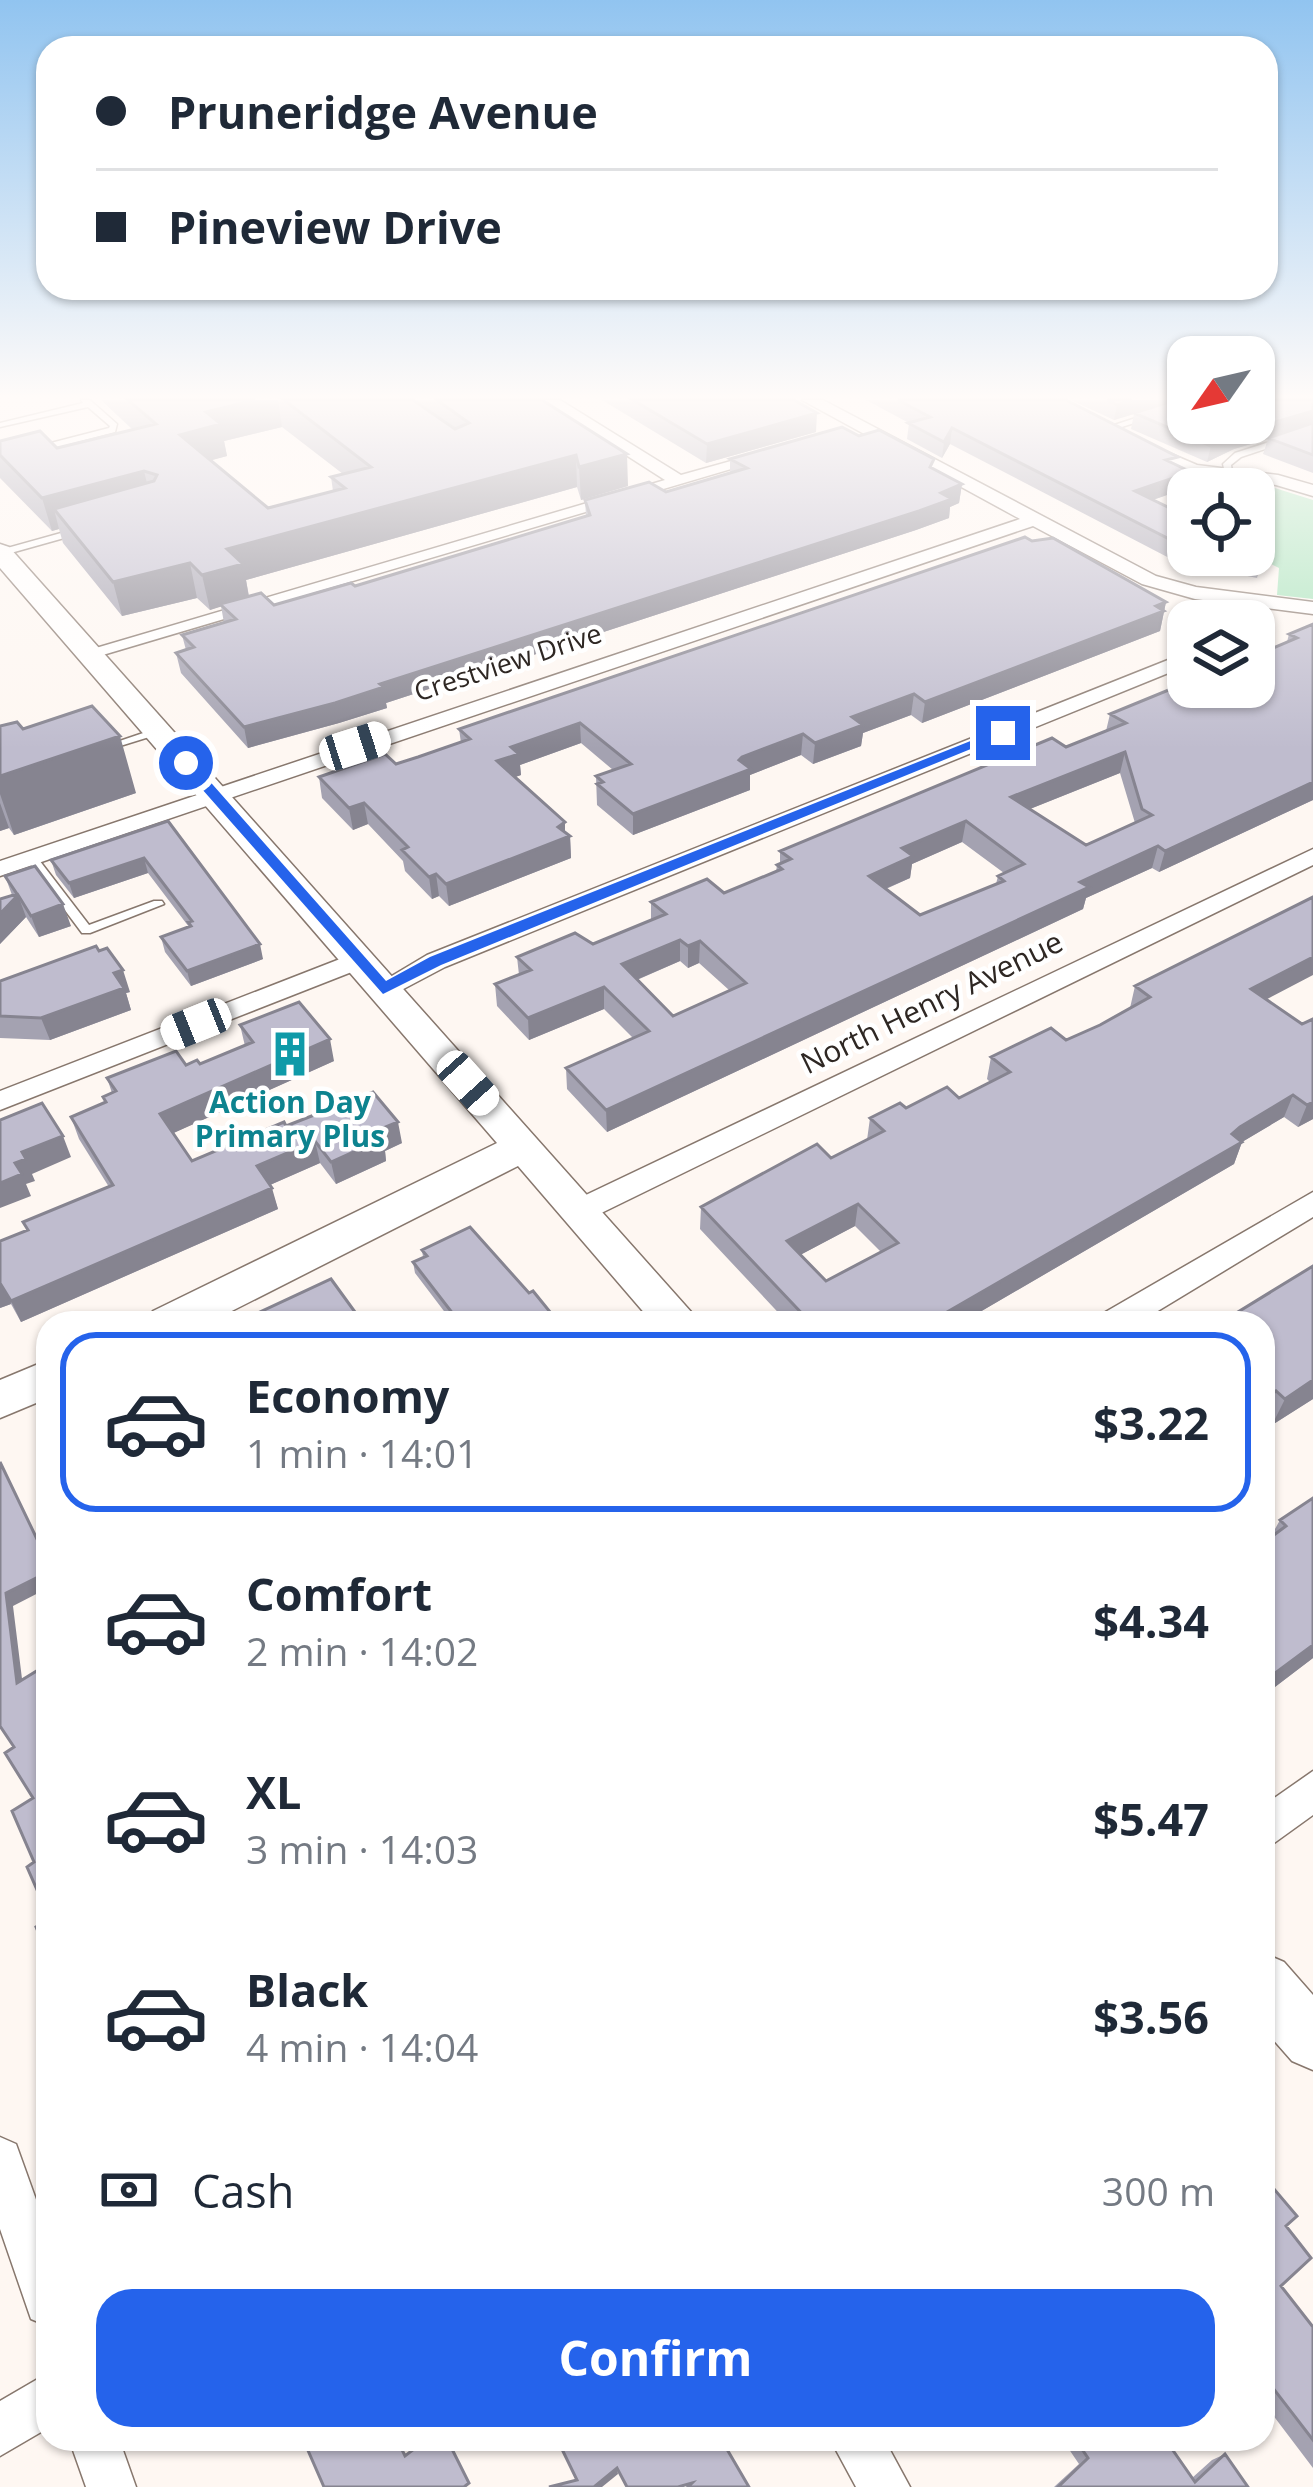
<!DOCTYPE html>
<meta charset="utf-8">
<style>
body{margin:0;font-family:"Open Sans",sans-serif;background:#f2f2f3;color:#1f2937;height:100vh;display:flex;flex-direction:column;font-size:45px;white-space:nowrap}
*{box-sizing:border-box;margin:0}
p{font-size:39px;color:#747a83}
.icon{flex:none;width:66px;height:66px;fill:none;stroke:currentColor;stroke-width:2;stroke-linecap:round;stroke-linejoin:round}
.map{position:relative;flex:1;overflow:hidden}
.panel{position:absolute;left:36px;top:1311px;width:1239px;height:1140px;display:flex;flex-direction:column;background:#fff;border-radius:36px;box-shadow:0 3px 9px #0004}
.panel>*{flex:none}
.banner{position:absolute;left:36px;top:36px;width:1242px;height:264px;border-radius:36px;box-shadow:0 3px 9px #0004;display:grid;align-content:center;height:264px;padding:0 60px;background:#fff}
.needle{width:78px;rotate:236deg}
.buttons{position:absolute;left:1167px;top:336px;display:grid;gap:24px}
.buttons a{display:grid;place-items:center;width:108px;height:108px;border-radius:24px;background:#fff;box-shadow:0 3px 9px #0004;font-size:60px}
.end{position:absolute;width:54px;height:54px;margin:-27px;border:15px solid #2563eb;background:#fff;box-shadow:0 0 0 6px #fff}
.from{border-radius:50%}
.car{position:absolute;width:36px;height:72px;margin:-36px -18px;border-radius:15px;box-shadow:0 0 9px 3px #0007;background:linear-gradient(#fff 24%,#345 0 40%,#fff 0 76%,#345 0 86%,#fff 0)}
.banner b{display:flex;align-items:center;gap:42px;height:114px;font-size:45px}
.banner b+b{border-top:3px solid #e0e1e3}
.banner i{width:30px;height:30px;background:#1f2937}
ul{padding:21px 0 0;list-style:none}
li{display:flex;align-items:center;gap:36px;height:180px;margin:0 24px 18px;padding:0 36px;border:6px solid transparent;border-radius:36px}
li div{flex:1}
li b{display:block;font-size:45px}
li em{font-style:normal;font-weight:700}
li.current{border-color:#2563eb}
li>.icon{width:108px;height:108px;stroke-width:1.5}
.pay{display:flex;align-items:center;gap:30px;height:132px;padding:0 60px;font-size:45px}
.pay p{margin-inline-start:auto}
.cta{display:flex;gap:24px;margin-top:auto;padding:24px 60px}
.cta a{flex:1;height:138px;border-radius:36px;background:#2563eb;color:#fff;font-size:48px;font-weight:700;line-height:138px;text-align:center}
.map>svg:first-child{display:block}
.green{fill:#a5e3ba}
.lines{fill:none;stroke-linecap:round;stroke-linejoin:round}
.lane-casing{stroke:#87776d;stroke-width:3}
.street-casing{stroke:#87776d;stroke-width:3}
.secondary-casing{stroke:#87776d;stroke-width:3}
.lane{fill:#fff;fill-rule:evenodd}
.street{fill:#fff;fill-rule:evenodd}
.secondary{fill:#fff;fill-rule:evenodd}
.wall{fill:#a4a2b1;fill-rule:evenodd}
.shaded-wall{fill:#868490}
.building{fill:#bfbcce;stroke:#868490;stroke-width:3;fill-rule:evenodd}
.route{fill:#2563eb}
.labels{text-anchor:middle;stroke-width:9;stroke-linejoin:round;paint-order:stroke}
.far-street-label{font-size:27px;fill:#2e2723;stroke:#fff}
.street-label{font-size:30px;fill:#2e2723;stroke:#fff}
.culture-label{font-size:30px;font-weight:bold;fill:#0d838f;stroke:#fff}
</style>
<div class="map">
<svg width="1313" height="2487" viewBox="0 0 1313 2487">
<rect width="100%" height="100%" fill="#fef7f2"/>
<path class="green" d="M1210 481 1265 485 1313 500V599L1277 595 1279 568 1253 555 1254 489H1188Z"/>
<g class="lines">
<g class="lane-casing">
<path id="lane" d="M81 400H90L117 424 115 432 0 462V456L109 428 110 426 88 407 0 427V423L83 403Z
M1188 401V406L1109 431 1102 429Z
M1313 428V433L1241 457 1231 465 1233 479 1226 477 1223 464 1235 453Z
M79 528 82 529V533L0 556V550Z
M158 728 163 731 162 733 104 751 99 748Z
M32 854 36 856 89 925 154 901H162L164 904 90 933H82L26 858Z"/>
</g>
<g class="street-casing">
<path id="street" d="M540 400H560L681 475 770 450 778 455 96 657 79 653 665 480Z
M802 400H823L1156 576 1196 587 1313 602V614L1195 599 1142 584 1033 526 0 876V861L1020 519Z
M1143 442 1197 465 1278 475 1313 485V496L1276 485 1187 474 1137 451V443Z
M1188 652V665L445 967 392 995H374L370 989 427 955Z
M1313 849V865L589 1219 579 1222 564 1211 569 1203Z
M358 952 371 960 367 966 0 1110V1091Z
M1313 1192V1217L1138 1323H1097L1102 1314Z
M1313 1771V1815L1263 1851V1806Z
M0 2137 16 2144 48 2233V2326L31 2319 0 2229Z
M48 2373V2428L0 2456V2401Z
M69 2439H119L136 2487H86Z
M830 2439H884L910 2487H856Z"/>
</g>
<g class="secondary-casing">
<path id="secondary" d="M0 544 9 547 701 1323H653L518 1166 208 1323H147L153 1311 497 1143 0 568Z
M48 1360V1398L0 1418V1380Z
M1263 1953 1284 1962 1313 1995V2070L1292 2061 1263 2028Z"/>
</g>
<use href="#lane" class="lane"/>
<use href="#street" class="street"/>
<use href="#secondary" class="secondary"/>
</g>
<path class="wall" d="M101 400H542L628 486 581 500 577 487 246 580 249 596 274 605 355 586 586 516 585 500 666 492 730 473V459L859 436 933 469 962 484 959 503 950 507 949 518 916 530 386 703 387 708 339 723 248 748 181 673 176 653 186 650 182 635 224 623 221 606 210 610 197 598 122 616 63 543 59 529 52 531 0 478V441L57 448 133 430ZM282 427 343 474 331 477 333 491 268 508 211 460 227 456 224 441Z
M602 400H794L816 432 706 463Z
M866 400H1066L1176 465 1187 488 1153 500 1188 517V555L1264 554 1257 578 1175 561 950 444 942 458 907 439 909 423Z
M1071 400H1313V473L1263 454 1268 439 1234 449 1207 462 1131 429 1134 414 1114 420Z
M1166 602 1160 631 922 723 911 715 863 733 861 746 813 764 801 755 750 775V790L633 835 597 805 596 776 613 770 581 743 520 765 521 775 514 777 570 836 571 858 449 906 439 896 432 899 405 871 403 861 368 824 353 830 322 798 319 777 396 764 461 743 459 729Z
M1313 624V800L1159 872 1152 868 1086 898 1083 909 607 1132 567 1089 566 1068 633 1038 604 1009 529 1040 497 1006 495 984 519 975 517 957 593 944 651 920V902L724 893 776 872 777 865 780 864V851L1066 747 1106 731 1110 714 1287 642 1289 634ZM1120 773 1135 823 1086 845 1030 809ZM962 842 1004 873 998 876 996 884 920 915 886 889 910 878 912 864ZM680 961 688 968 699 963 729 990 673 1016 637 980Z
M0 726 23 729 136 793 14 835 9 828 0 831Z
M168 821 263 959 191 986 165 952 161 937 189 927 148 873 74 898 56 875 51 860Z
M5 876 71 926 39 937 26 917 0 944V899L12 895Z
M0 981 130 992 126 993 131 1010 50 1040 0 1038Z
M1135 986 1266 1000 1302 1024 1313 1019V1119L1298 1127 1284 1117 1242 1142 1234 1164 961 1323H788L700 1229 701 1207 831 1158 867 1140 870 1118 906 1108 959 1098 990 1082 987 1079 991 1057 1066 1040 1100 1025 1130 1008ZM855 1226 881 1252 826 1281 800 1255Z
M240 1025 334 1061 173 1133 192 1161 286 1126 402 1143 385 1151 386 1161 336 1184 320 1163 270 1185 278 1209 21 1322 11 1304 0 1308 27 1230 23 1222 109 1187 79 1139 71 1117 105 1103 103 1097 112 1093 107 1078 200 1064 245 1046Z
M422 1250 529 1293 559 1323H453L415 1273 413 1262 423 1257Z
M1313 1266V1399L1272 1425 1263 1418V1323Z
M1313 1498V1658L1263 1696 1270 1538 1280 1520Z
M1263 2176 1286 2226 1281 2286 1313 2327V2468L1263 2402Z
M1062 2439H1165L1192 2478 1212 2460 1225 2454 1248 2487H1054L1079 2464Z"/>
<path class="shaded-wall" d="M255 400H278L282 427 224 441 227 456 187 467 180 435 206 412Z
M1132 400H1180L1114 420 1117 405Z
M1313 411V425L1234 449 1207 462 1211 446 1238 433Z
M817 413 816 432 706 463 707 444Z
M952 428 950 444 942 458 944 442Z
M627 454 628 486 581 500 579 467Z
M576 455 577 487 246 580 249 598 210 610 202 575 227 549Z
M144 471 152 504 54 509 59 529 52 531 42 498Z
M1191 472 1187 488 1132 507 1135 491Z
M962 484 959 503 950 507 949 518 916 530 386 703 387 708 339 723 248 748 244 727 380 684Z
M190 563 197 598 122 616 113 582Z
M1166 602 1160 631 922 723 925 702Z
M914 694 911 715 863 733 861 746 813 764 815 743 852 717Z
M580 723 581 743 520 765 521 775 499 783 497 761 511 747Z
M803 734 801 755 750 775V790L633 835V814L742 757Z
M120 736 136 793 14 835 0 794V776Z
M1125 752 1120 773 1007 818 1011 797Z
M1313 782V800L1159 872 1165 851Z
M0 803 9 828 0 831Z
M364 803 368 824 353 830 349 808Z
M966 821 962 842 912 864 910 878 866 897 869 876 902 848Z
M565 822V838L570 836 571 858 449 906 446 884Z
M1158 846 1152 868 1086 898 1083 909 607 1132 606 1110 1080 882Z
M144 858 148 873 74 898 69 883Z
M436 874 439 896 432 899 429 877Z
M18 895 26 917 0 944V914Z
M63 904 71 926 39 937 31 916Z
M680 940V961L622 986V964Z
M700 941 699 963 688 968V946Z
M260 944 263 959 191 986 187 971Z
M1313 957V975L1244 1011 1251 989Z
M123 970 130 992 126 993 131 1010 50 1040 41 1018 114 973Z
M604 987V1009L529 1040 528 1018Z
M330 1039 334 1061 167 1136 160 1114Z
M1293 1095 1284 1117 1242 1142 1234 1164 961 1323H928Z
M1313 1102V1119L1298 1127 1307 1105Z
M398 1122 402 1143 385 1151 386 1161 336 1184 331 1162 376 1131Z
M63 1136 71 1157 32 1174 35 1181 26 1184 31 1196 0 1208V1183L22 1152Z
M315 1141 320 1163 263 1188 257 1166Z
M272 1188 278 1209 21 1322 11 1301Z
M858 1204 855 1226 785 1263 787 1241Z
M1 1282 11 1304 0 1308V1283Z
M1313 1380V1399L1272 1425 1285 1399Z
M1276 1391 1264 1418H1263V1400Z
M48 1572V1588L13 1606 24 1695 17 1683 6 1593Z
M1313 1645V1658L1263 1696V1682Z
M617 2468 618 2474 602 2487H594Z"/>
<path class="building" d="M128 400H255L206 412 221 424 180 435 268 508 345 488 331 477 371 467 284 400H413L455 429 469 423 437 400H542L627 454 579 467 576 455 227 549 243 564 202 575 190 563 113 582 54 509 154 481 157 475 144 471 42 498 0 455V441L40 431 57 448 156 424Z
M633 400H794L817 413 707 444Z
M898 400H1066L1178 457 1166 460 1191 472 1135 491 1188 517V546L1179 544 952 428 944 442 908 423 930 417Z
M1107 400H1132L1117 405Z
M1175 400H1188V423H1254V400H1313V411L1238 433 1211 446 1134 413Z
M1313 423V455L1268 438Z
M842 427 859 436 879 430 934 459 930 467 962 484 941 493 952 499 919 511 380 684 384 687 335 703 244 727 176 653 194 647 182 635 236 619 220 604 261 593 274 605 351 583 355 586 590 515 585 500 649 482 666 492 747 468 730 459Z
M1025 537 1032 541 1053 538 1166 602 1156 606 1164 611 925 702 914 694 852 717 863 725 815 743 803 734 742 757 739 760 751 769 633 814 597 784 603 782 596 776 631 764 580 723 511 747 519 754 497 761 565 822 558 827 570 836 446 884 436 874 429 877 402 850 408 847 364 803 349 808 319 777 385 754 396 764 418 757 470 739 459 729Z
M1254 549 1264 554 1262 561 1232 555H1254Z
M1313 624V782L1165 851 1158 846 1080 882 1089 887 606 1110 566 1068 649 1031 604 987 528 1018 495 984 531 970 517 957 575 933 593 944 666 914 651 902 707 879 724 893 782 869 777 865 791 859 780 851 1052 738 1066 747 1126 723 1110 714 1188 682V687H1254V656L1297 638 1289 634ZM1125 752 1142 809 1152 815 1086 845 1011 797ZM966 821 1024 864 998 876 1004 881 920 915 869 876 913 856 902 848ZM680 940 688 946 700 941 746 983 673 1016 622 964Z
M92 706 120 736 0 776V726L17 722 23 729Z
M168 821 260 944 187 971 161 937 191 926 188 922 192 921 144 858 69 883 51 860Z
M35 866 63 904 31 916 18 895 0 914V899L17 894 5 876Z
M1313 897V957L1251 989 1302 1024 1313 1019V1102L1307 1105 1293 1095 1240 1127 1232 1134 1242 1142 928 1323H811L701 1207 817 1144 831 1158 884 1131 870 1118 900 1103 906 1108 947 1087 959 1098 1010 1072 991 1057 1051 1028 1066 1040 1100 1025 1150 997 1135 986ZM858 1204 898 1243 826 1281 787 1241Z
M96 946 99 951 107 948 123 970 114 973 124 988 41 1018 0 1016V981Z
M299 1002 330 1039 160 1114 192 1161 284 1122 286 1126 373 1092 398 1122 376 1131 382 1139 331 1162 315 1141 257 1166 272 1188 11 1301 0 1283V1241L28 1230 23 1222 113 1185 71 1117 106 1102 103 1097 116 1091 107 1078 176 1051 186 1065 197 1060 200 1064 253 1042 240 1025Z
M42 1103 63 1136 22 1152 26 1159 15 1163 22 1174 0 1183V1120Z
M470 1227 529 1293 533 1291 559 1323H460L413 1262 427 1256 422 1250Z
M1313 1266V1380L1285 1399 1276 1391 1263 1400V1323H1220Z
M331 1279 363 1323H264L258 1313Z
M0 1462 48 1562V1572L6 1593 17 1683 48 1664V1915L27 1867 34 1862 12 1811 33 1798 5 1753 14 1747 0 1726Z
M1313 1498V1645L1263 1682V1543L1286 1526 1280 1520Z
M48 1920V1956L36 1927Z
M1263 2176 1297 2216 1286 2226 1311 2258 1281 2286 1313 2327V2440L1263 2375Z
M303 2439H397L405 2456 427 2439H447L469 2483 464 2487H324Z
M557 2439H721L749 2487H688L692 2483 678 2487H627L617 2468 594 2487H549L577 2480Z
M1075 2439H1165L1195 2482 1225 2454 1248 2487H1058L1088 2458Z"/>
<linearGradient id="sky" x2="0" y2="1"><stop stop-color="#91c4f0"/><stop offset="0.53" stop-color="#fffbf9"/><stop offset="1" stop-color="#fffbf9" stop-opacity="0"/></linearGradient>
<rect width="1313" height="749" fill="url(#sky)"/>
<path class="route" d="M998 730 1010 733 441 965 383 994 179 763 191 760 386 981 430 957Z"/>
<defs>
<g id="building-bare" transform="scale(3.6)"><path d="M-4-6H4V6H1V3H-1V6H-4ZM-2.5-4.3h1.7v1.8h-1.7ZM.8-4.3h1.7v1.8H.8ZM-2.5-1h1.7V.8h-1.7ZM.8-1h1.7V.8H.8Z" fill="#0f9aa8" stroke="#fff" stroke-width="2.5" paint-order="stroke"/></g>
</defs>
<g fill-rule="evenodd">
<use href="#building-bare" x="290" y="1054"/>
</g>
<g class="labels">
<g class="far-street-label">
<text transform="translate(508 663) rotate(-18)" y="9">Crestview Drive</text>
</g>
<g class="street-label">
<text transform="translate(932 1003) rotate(-26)" y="10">North Henry Avenue</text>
</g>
<g class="culture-label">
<text x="290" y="1113">Action Day<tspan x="290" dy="34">Primary Plus</tspan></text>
</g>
</g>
</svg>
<div class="buttons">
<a><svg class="needle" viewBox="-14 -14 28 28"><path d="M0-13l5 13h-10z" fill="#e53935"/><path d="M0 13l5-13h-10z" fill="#747a83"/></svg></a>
<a><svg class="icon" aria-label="locate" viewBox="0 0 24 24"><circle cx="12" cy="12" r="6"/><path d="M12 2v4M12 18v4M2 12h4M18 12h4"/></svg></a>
<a><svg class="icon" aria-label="layers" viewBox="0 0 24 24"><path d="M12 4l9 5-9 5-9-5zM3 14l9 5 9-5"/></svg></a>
</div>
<i class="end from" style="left:186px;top:763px"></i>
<i class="end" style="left:1003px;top:733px"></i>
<i class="car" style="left:355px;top:746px;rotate:72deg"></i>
<i class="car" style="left:196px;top:1024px;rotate:248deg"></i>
<i class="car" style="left:468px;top:1083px;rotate:138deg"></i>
<div class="banner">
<b><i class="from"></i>Pruneridge Avenue</b>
<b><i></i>Pineview Drive</b>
</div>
<section class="panel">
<ul>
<li class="current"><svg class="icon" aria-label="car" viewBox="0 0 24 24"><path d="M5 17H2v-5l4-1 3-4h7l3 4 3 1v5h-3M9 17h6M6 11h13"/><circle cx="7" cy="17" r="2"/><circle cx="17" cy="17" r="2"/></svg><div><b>Economy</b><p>1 min · 14:01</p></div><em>$3.22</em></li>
<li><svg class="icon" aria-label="car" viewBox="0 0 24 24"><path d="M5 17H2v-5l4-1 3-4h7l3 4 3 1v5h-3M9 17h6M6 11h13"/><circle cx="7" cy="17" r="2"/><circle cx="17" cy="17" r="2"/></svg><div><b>Comfort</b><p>2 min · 14:02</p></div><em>$4.34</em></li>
<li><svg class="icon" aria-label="car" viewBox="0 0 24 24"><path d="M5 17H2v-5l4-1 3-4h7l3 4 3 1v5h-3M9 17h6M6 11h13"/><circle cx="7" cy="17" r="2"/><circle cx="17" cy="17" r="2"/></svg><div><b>XL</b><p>3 min · 14:03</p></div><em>$5.47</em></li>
<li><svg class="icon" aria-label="car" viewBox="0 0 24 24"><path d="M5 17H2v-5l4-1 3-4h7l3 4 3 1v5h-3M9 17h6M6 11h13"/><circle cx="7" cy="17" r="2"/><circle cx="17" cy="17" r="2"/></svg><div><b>Black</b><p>4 min · 14:04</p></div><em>$3.56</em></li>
</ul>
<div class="pay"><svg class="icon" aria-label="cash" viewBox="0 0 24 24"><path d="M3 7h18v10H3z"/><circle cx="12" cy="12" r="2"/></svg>Cash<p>300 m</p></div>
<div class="cta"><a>Confirm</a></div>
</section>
</div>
